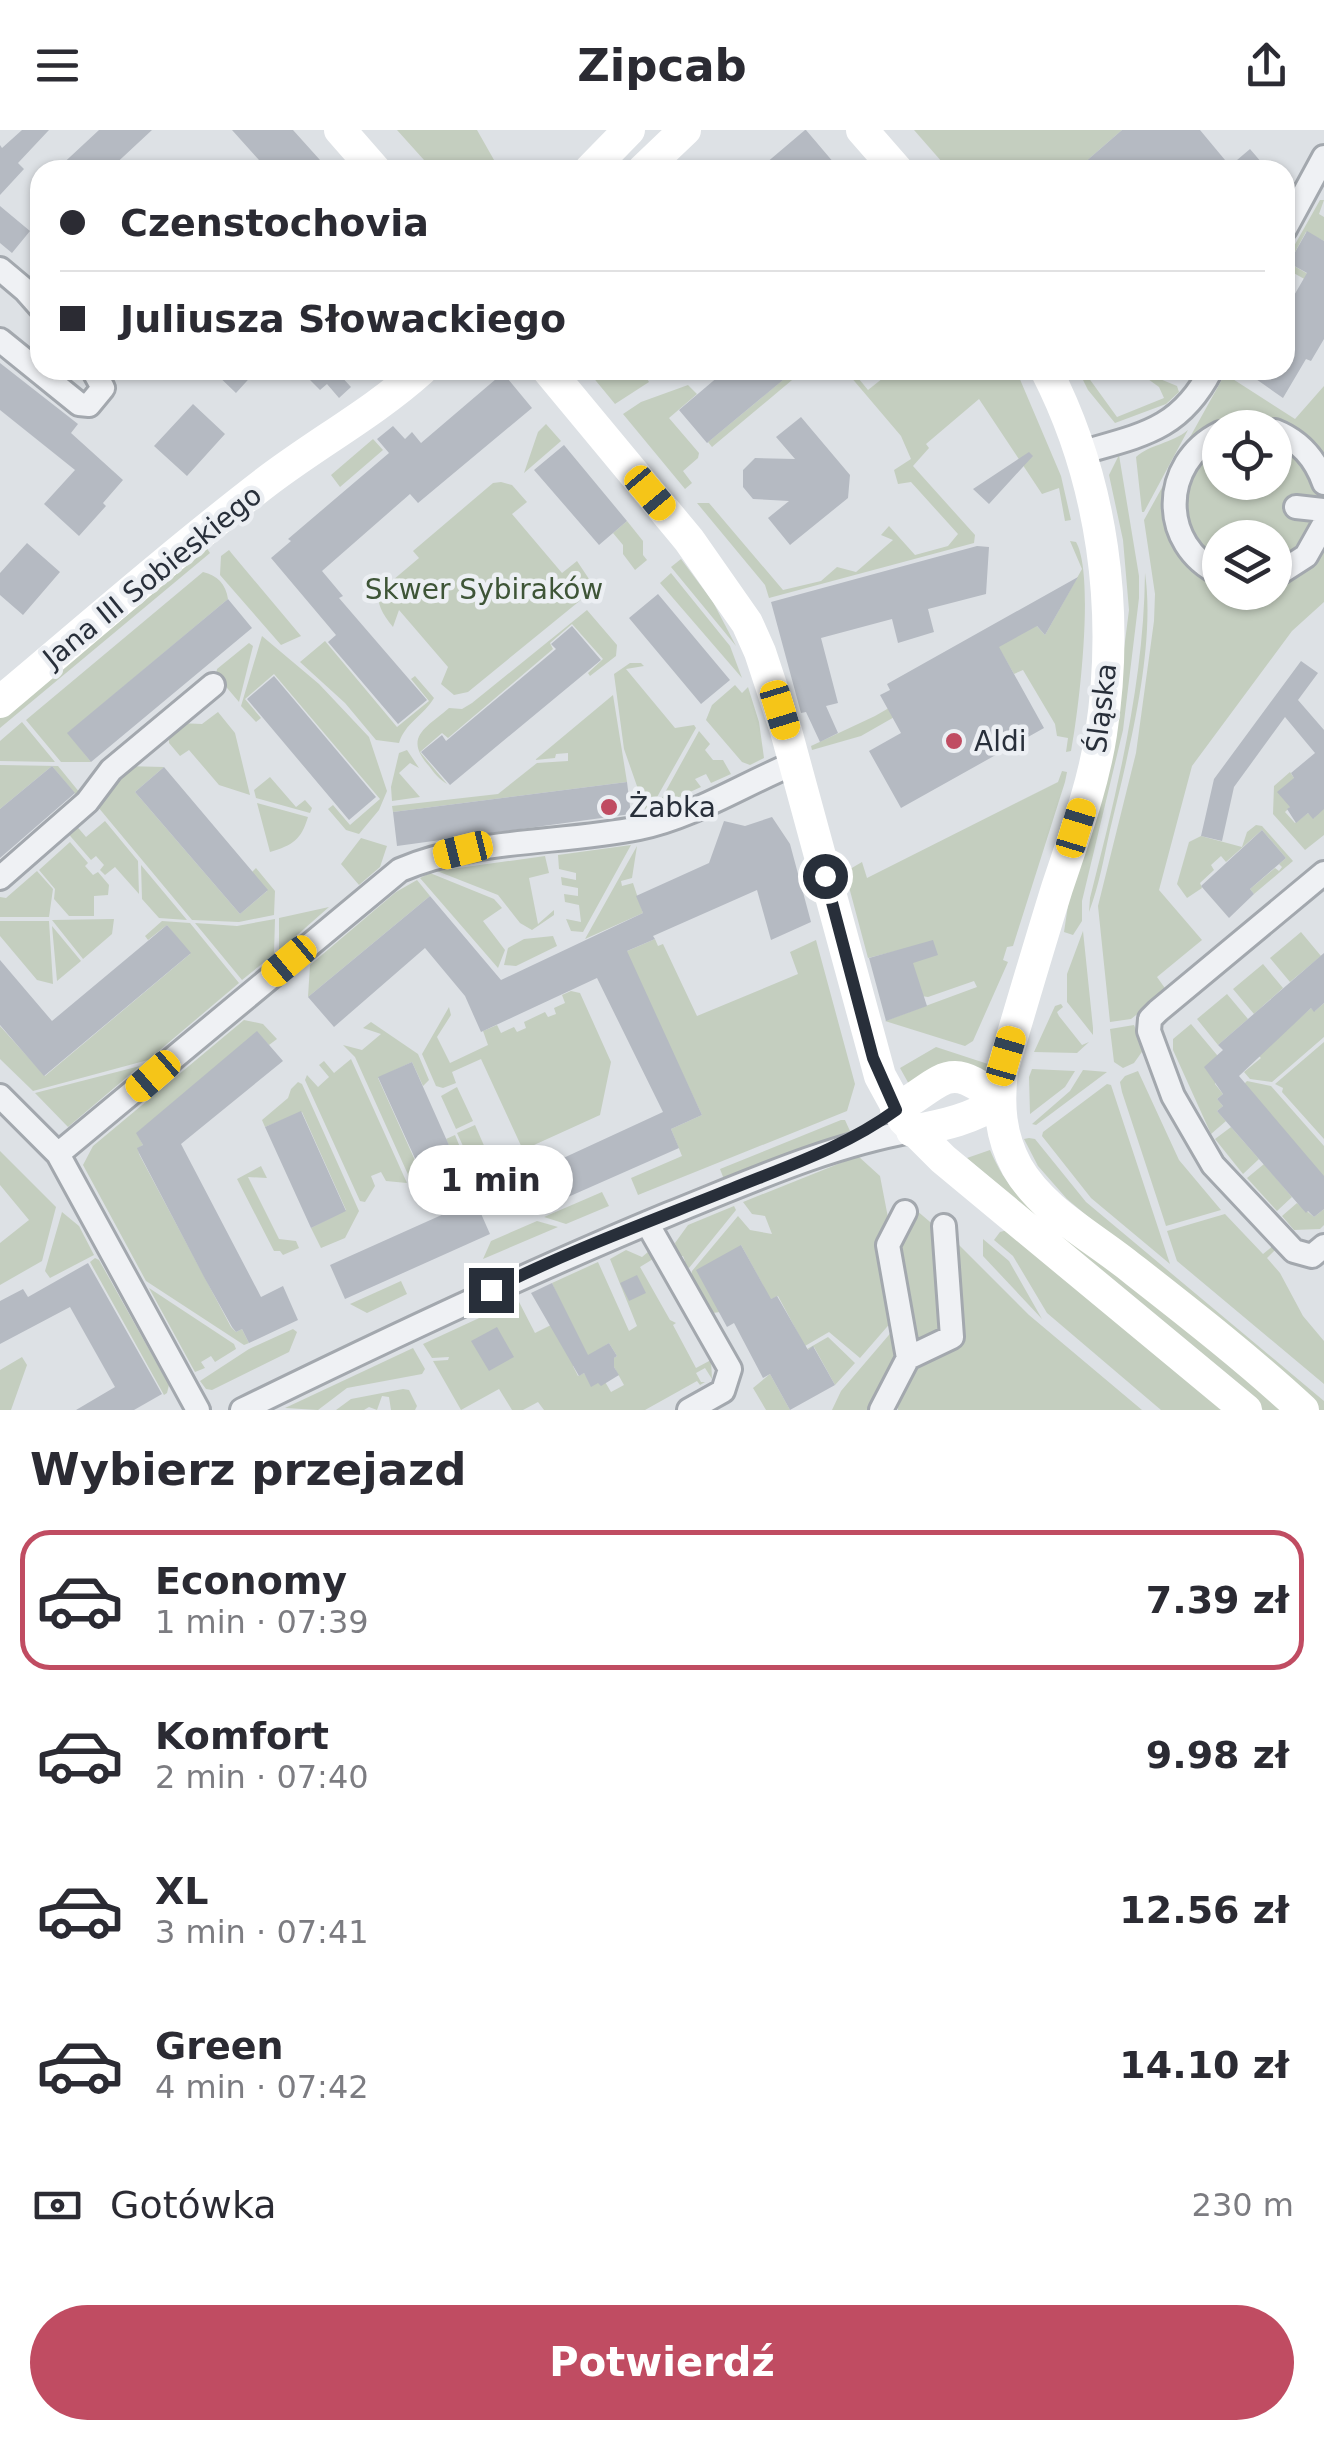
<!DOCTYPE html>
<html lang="pl">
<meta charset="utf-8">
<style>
body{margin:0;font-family:"DejaVu Sans",sans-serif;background:#f7f7f7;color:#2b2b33;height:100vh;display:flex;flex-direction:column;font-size:38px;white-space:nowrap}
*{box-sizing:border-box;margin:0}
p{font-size:32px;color:#7c7c81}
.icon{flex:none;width:55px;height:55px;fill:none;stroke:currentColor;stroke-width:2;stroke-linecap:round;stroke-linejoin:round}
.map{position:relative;height:1280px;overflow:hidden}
.sheet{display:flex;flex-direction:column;background:#fff;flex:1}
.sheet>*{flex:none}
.banner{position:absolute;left:30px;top:30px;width:1265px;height:220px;border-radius:30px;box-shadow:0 2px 8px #0004;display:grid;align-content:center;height:220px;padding:0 30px;background:#fff}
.tools{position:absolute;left:1202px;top:280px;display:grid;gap:20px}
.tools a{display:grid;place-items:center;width:90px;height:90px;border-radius:50%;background:#fff;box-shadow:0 2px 8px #0004;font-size:50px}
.end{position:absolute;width:45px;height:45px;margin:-22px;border:12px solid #282f3a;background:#fff;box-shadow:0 0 0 5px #fff}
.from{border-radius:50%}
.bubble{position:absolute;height:70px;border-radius:35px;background:#fff;box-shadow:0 2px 8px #0004;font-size:32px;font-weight:700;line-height:70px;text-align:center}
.car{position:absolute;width:30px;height:60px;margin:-30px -15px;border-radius:12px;box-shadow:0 0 8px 2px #0007;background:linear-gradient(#f5c518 24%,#345 0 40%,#f5c518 0 76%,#345 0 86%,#f5c518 0)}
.banner b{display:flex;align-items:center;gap:35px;height:95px;font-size:38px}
.banner b+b{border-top:2px solid #e1e1e2}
.banner i{width:25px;height:25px;background:#2b2b33}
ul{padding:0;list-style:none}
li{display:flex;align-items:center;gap:30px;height:140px;margin:0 20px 15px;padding:0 10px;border:5px solid transparent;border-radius:30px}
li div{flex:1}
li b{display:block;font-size:38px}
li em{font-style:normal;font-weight:700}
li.on{border-color:#c04c62}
li>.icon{width:90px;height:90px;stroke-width:1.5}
h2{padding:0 30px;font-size:45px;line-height:120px}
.pay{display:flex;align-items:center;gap:25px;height:110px;padding:0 30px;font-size:38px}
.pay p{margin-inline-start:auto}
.action{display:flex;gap:20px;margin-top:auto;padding:20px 30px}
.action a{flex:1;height:115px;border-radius:60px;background:#c04c62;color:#fff;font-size:40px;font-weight:700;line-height:115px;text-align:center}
header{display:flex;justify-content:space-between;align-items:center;height:130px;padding:0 30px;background:#fff;font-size:45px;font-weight:700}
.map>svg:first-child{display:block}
.green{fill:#c4cebf;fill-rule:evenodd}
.building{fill:#b5bac2}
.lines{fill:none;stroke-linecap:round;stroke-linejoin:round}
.street-casing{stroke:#a3a8ae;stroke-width:28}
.street{stroke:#eff1f4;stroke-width:22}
.secondary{stroke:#fff;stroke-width:32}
.route{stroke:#282f3a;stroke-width:12}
.poi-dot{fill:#c04c62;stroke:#eceff3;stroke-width:4}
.labels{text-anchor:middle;stroke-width:9;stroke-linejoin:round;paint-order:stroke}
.street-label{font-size:28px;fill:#282f3a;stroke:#eceff3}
.park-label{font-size:28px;fill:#3e5537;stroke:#eceff3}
.poi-label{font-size:28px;fill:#282f3a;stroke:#eceff3;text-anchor:start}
</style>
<header><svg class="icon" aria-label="menu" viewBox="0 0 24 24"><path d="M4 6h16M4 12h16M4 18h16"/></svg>Zipcab<svg class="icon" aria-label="share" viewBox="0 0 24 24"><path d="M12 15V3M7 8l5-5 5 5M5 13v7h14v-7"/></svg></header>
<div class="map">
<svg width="1324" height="1280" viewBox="0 0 1324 1280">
<rect width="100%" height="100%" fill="#dde1e5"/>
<path class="green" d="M397 0H477L498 37 505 40H433Z
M914 0H1122L1076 40H949Z
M1320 70H1324L1319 84 1324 87V111L1306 102 1289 133 1320 151 1317 156 1290 141 1291 137 1285 132Z
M587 240H642L649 252 615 274Z
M795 240H804L712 317 708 312Z
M893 240H1016L1061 346 1071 390 1065 391 1059 358 1042 364 979 269 926 314 929 318 913 336 975 405 974 413 769 468 765 455 697 373H709L783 460 821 451 837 437 856 442 893 410 881 405 889 396 915 425 948 416 958 404 911 352 898 354 894 340 911 329 901 306 850 246 854 243 868 260Z
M1078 240H1083L1117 287 1164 268 1159 257 1141 244 1143 242 1177 256 1179 262 1166 274 1115 293 1088 260Z
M1225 244 1295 289 1324 256V472L1292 501 1192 636 1159 760 1202 810 1157 847 1167 861 1131 889 1110 892 1098 776 1136 623 1154 491 1155 464 1144 390ZM1220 298H1275V352H1220ZM1220 408H1275V462H1220Z
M688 255 697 264 669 288 699 323 698 328 683 341 692 353 685 359 623 284 641 272Z
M546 294 561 311 524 343 538 302Z
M1188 300 1144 382H1142L1136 327C1150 314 1171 314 1188 300Z
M373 309 383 320 340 357 331 345Z
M1119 325 1139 446V468L1123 600 1082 771V791L1073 805 1064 802 1070 762 1113 605 1129 480 1123 410 1109 345Z
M501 352 512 355 527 372 512 384 562 443 577 431 593 455 582 469 468 562 454 565 441 554 448 537 399 480 393 497C377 478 376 468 379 445L387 444 393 450 419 428 413 421 493 353Z
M627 391 643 411V425L647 430 635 440 623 424V415L613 403Z
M1070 411 1076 412C1095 445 1079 580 1071 621L1066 622 1068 608 1057 606 1055 594 1023 540 1014 544 1003 525 861 606 812 620 811 616 875 586 1035 494 1045 505 1082 439Z
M206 417 210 423 0 598V587Z
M229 420 233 425 301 506 281 515 220 445 221 426Z
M681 429 713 472 736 516 671 437Z
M203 442C217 445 226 454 228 469L68 603 91 632H61L26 590Z
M671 443 730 516 742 548 660 453Z
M1145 443C1156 519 1128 625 1110 700 1104 727 1099 756 1089 782L1090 768C1117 661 1144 553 1145 443Z
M587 480 617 515 616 526 590 546 588 543 603 529 572 494 550 513 553 519 448 608 442 603 420 622 447 654C439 649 434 643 429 636 403 607 426 598 449 578L462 579 472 573Z
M262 506 319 554 369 607 387 661 379 680 359 704 346 700 328 679 333 675 350 695 380 669 274 544 245 569 261 588 256 592 241 576Z
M325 511 397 597 429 571 411 549 415 546 434 568C424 585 405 593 399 613L376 610 345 573 300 532Z
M249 513 253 516 239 572 216 545 217 539Z
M630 533H641L644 536 626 539 675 598 694 595 696 598 652 676 645 679 624 619 614 544Z
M735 555 742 563 748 557 759 592 764 628 750 635 742 632 706 590 712 575Z
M613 565 627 652 393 682 392 676 498 664 537 633 568 631V623L556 624 555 628 535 630Z
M218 582 235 603 250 665 219 655 189 620 180 626 169 613V603L179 593 202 594Z
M22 592 55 632 0 631V611Z
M699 601 710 614 705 620 713 630H723L731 644 711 653 706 644 695 649 701 657 657 677Z
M407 620 419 638 410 633 399 643 420 667 392 671 391 657 399 623Z
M0 635 58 636 80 663 59 683 57 681 76 665 52 636 0 679Z
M124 636 164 637 135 662 240 784 267 761 252 742 256 738 275 761 274 785 239 792 192 790 93 671Z
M1062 641 1067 642 1065 652 1013 816 1007 817 1003 830 1008 832 973 911 965 916 885 891 977 857 974 851 928 867 921 866 908 818 868 828 845 742 862 732 867 748 1058 652Z
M1290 642 1294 648 1290 677 1285 682 1295 693 1308 683 1314 688 1324 675V705L1305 720 1273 684 1274 656Z
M270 647 296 677 305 670 312 678 310 683 256 668 254 660Z
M257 673 308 687C301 710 293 715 270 722Z
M105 691 138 731 139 764 115 737 105 745 100 740 104 735 96 726 91 730 65 700 74 693 86 707Z
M1256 695 1262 696 1293 731 1254 764 1250 759 1275 738 1279 741 1282 737 1279 734 1286 728 1262 700 1226 732 1221 726 1211 735 1214 740 1200 753 1202 758 1187 768 1177 754 1189 712 1201 706 1242 717 1247 702Z
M361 708 387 716 380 737 359 755 341 734Z
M70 712 88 733 85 736 93 745 98 742 109 755 108 765 94 766V786H69L54 769 55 759 39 740Z
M631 715 583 802 571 801 566 789 581 792 579 775 565 772 564 764 578 766V758L562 755 561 747 576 750V743L559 739 558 725Z
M637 716 632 748 621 751 622 756 633 753 643 783 585 809Z
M545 726 549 743 529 748 538 794 554 780V785L532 800 520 793 498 765 437 741Z
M141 735 187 790 159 788 142 769Z
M37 741 53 759 49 787H0V767L6 768Z
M430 743 494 769 502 778 483 791 505 820 498 838 420 748Z
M417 750 430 766 308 867 310 835 396 762Z
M329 777 279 821V788Z
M114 789 112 804 83 829 52 790Z
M275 789 274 824 242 850 195 793 237 796Z
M0 791H49L53 854 37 850 0 806Z
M162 791 190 793 239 853 148 930 33 961 0 929V896L45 946 190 824 167 795 148 810 145 806Z
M52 796 81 831 57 851Z
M1083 801 1093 898V905L1067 872V844Z
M1301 802 1321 826 1290 852 1270 828Z
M553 806 557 816 516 836 504 835 508 818 524 809Z
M655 809 658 816 663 814 697 886 798 844 790 822 816 810 855 954 847 981 638 1065 631 1048 682 1026 671 999 702 985 625 822Z
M1263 834 1283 858 1254 884 1233 859Z
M571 861 580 863 611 932 600 985 523 1020 481 929 452 942 456 953 443 958 436 956 422 924 449 877 451 885 437 907 450 933 488 915 483 901 497 895 501 903 514 897 517 902 526 898 524 892 545 882 548 887 556 884 554 878 565 873 562 865Z
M1227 864 1248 889 1218 915 1197 889Z
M1324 873V907L1272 952 1250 949 1244 942 1261 928 1258 925 1311 878 1315 881Z
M1061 874 1063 877 1057 882 1059 886 1082 915 1089 912 1077 923 1034 922 1055 876Z
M244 890 263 894 277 909 269 915 257 902 137 1003 143 1015 138 1018 139 1024 231 1197 236 1202 242 1199 249 1213 244 1215 146 1151 83 1035 93 1016Z
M371 892 418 924 429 950 423 956 412 932 378 948 422 1046 456 1031 446 1009 455 1005 471 1044 437 1059 415 1060 355 927 343 915 362 920 381 904 363 898Z
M1191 894 1217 925 1215 954 1223 964 1217 969 1223 976 1217 981 1226 991 1211 1004 1173 920V909Z
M1134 895 1144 919 1134 933 1123 938 1114 932 1110 899Z
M1324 912V1009L1282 962 1283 958 1275 954Z
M936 917 988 934 984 945 910 956 900 938Z
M351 929 407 1053 386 1051 381 1042 371 1046 375 1056 365 1072 360 1071 305 950 307 945 318 957 329 947 319 935 324 931 334 943Z
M140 936 68 997 35 963Z
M1032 939 1075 941 1065 957 1030 984 1029 947Z
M1083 940 1107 942 1036 995 1032 994 1070 961Z
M1138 941 1179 1030 1221 1080 1166 1096 1122 962 1120 952 1125 946Z
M1247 951 1271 956 1324 1016V1049L1244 954Z
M298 952 302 954 359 1081 345 1108 321 1118 311 1098 346 1080 302 982 265 997 262 990 288 968 291 959Z
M1107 954 1111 955 1170 1134 1091 1068 1042 1006 1043 1002Z
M457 957 473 991 456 999 441 966Z
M841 990H845L850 1001 725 1052 720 1039Z
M475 995 489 1027 501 1022 505 1026 475 1042 457 1003Z
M1231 997 1259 1029 1243 1044 1215 1009Z
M1029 1008 1035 1009 1086 1072 1324 1271V1280H1319L1067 1069 1038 1036 1024 1009Z
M990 1020C1018 1086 1068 1105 1121 1147 1176 1191 1230 1236 1284 1280H1263L967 1028Z
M0 1021 56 1077 42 1131 0 1155V1113L29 1090 0 1055Z
M858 1026 880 1046 890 1098 893 1190 860 1228 829 1202 793 1223 800 1207 778 1166 758 1175 764 1157 741 1115 720 1182 713 1183 691 1145 692 1141 738 1086 750 1100 772 1104 765 1086 752 1084 743 1072Z
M1264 1034 1292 1067 1277 1081 1247 1048Z
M261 1036 267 1048 248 1047 279 1109 296 1111 299 1118 283 1125 280 1121H274L237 1049Z
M602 1062 609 1076 566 1094 544 1087Z
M1297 1073 1314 1087 1324 1079V1095L1320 1099 1294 1100 1282 1086Z
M734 1076 736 1080 689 1138 684 1135 685 1131 683 1126 679 1127 675 1113 688 1095Z
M916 1080 936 1097 945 1199 912 1218 895 1117Z
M62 1082 79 1096 94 1125 50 1148 45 1141Z
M1225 1084 1263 1124 1274 1115 1277 1118 1267 1128 1280 1143 1303 1186 1324 1211V1254L1177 1131 1167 1101Z
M537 1091 558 1097 483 1129 491 1111Z
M1011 1099 1228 1280H1161L1047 1183 1013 1126 994 1110 1000 1102Z
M983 1109 1009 1131 1042 1189 983 1126Z
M957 1113 1029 1185 1142 1280H898C890 1237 927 1226 959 1210L949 1115Z
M626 1120 642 1127 648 1122 653 1129 640 1137 670 1190 676 1193 673 1195 696 1238 711 1230 712 1249 705 1238 696 1243 701 1252H705L700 1255 697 1251 645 1280H544L538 1272 523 1280H512L499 1259 461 1280 433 1231 448 1230 449 1227 432 1228 423 1214 518 1170 535 1203 567 1187 552 1153 598 1132 629 1201 637 1196 610 1129ZM609 1213 617 1226 614 1228V1237L624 1255 611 1262 601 1245 589 1251 584 1243 578 1246 573 1236Z
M95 1128 99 1130 169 1255 167 1263 164 1265 90 1132Z
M401 1151 407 1164 367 1183 350 1174Z
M149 1158 234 1214 236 1219 215 1232 211 1226 201 1232 205 1238 195 1242Z
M293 1199 297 1202 289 1222 212 1260 206 1259 200 1251 249 1219Z
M894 1199 900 1230 875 1280H832L841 1261Z
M828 1207 855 1233 835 1255 814 1217 795 1226Z
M413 1218 425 1239 422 1244 347 1258 318 1280 285 1278Z
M22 1227 27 1235 11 1280H0V1240Z
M770 1244 790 1280H766L753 1258Z
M403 1259 409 1260 417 1276 415 1280H391L389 1267 382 1266 377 1280 369 1277 364 1280H336L351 1269Z"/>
<path class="building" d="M22 0H49L18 33 24 39 0 65V15L2 18Z
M99 0H152L109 40H56Z
M232 0H293L329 40H268Z
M806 0 840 40H758L805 0Z
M1122 0H1200L1230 36 1250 19 1268 40H1076Z
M0 76 30 101 12 123 0 113Z
M1307 101 1324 111V209L1311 231 1306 229 1283 268 1243 240H1285V181L1307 143 1289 133Z
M0 233 78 294 71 303 123 350 103 373 106 376 79 406 44 374 75 340 0 280Z
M212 240H257L236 263Z
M300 240H344L339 244 351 257 339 268 327 254 320 260Z
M726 240H795L707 313 679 280Z
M503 243 532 278 418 373 410 364 322 441 343 466 339 468 427 570 398 594 328 512 336 505 271 428 291 411 288 409 389 323 377 309 393 296 405 309 412 302 421 313Z
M193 274 225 304 187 346 154 316Z
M801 287 850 345 848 368 790 415 768 388 789 371 753 369 743 357V340L755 328 795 329 776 307Z
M564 315 627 391 599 415 534 340Z
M1029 322 1033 326 989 374 973 359Z
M27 413 60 442 23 485 0 465V443Z
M977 416 989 417 986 464 928 479 934 502 898 513 892 489 821 508 838 573 826 576 838 603 820 612 806 582 801 583 771 472Z
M1078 447 1045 505 1037 496 999 517 1044 598 901 678 869 621 901 603 880 565 890 560 887 554Z
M658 464 730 550 701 574 629 488Z
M228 469 252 498 91 632 67 603Z
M572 496 601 530 450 655 421 622 442 605 446 611 556 519 551 514Z
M1301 531 1318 543 1298 570 1324 600V679L1313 689 1308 683 1296 693 1287 679 1290 677 1277 662 1294 648 1291 643 1315 623 1285 587 1234 657 1222 711 1201 706 1214 649Z
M274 546 376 667 349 690 247 569Z
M52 636 75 663 0 728V679Z
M164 637 268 760 240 784 135 662Z
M627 652 631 684 397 716 393 682Z
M772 687 790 714 811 792 771 810 757 760 653 806 655 809 627 821 702 985 671 999 679 1018 534 1082 520 1048 663 982 597 848 481 902 465 866 425 818 334 897 308 867 430 766 501 850 643 783 636 766 709 733 724 691 745 696Z
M1262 700 1286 728 1250 759 1254 764 1229 788 1201 756Z
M167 795 191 823 44 946 0 895V830L52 891Z
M933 810 938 825 913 833 927 876 886 891 869 828Z
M1324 823V873L1314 882 1311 878 1239 946 1324 1046V1079L1314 1087 1308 1081 1306 1083 1217 981 1223 976 1217 969 1223 964 1204 937 1223 920 1218 915Z
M257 901 283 931 181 1014 261 1167 283 1156 298 1190 249 1213 242 1199 236 1202 232 1197 204 1147 139 1023 137 1018 143 1015 136 1003Z
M412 932 456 1031 423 1046 378 947Z
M301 981 346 1081 311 1098 265 997Z
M475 1070 490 1104 345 1169 330 1135Z
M741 1115 771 1169 777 1166 808 1220 813 1216 835 1255 790 1280 770 1244 763 1248 734 1193 727 1197 696 1140Z
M88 1133 162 1264 134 1280H76L115 1257 70 1177 0 1214V1171L23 1159 28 1167Z
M637 1145 646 1163 629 1171 620 1153Z
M552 1153 588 1225 609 1213 617 1226 614 1228V1237L619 1245 601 1256 598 1253 591 1257 584 1243 579 1246 531 1163Z
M497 1197 514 1227 489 1241 471 1211Z"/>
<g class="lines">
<g class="street-casing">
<path id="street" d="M1285 99 1324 27
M0 139 25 160 40 177
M0 210 79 274 89 275 103 258 93 240
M1242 298H1259
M1275 301C1300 311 1315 328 1324 353
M1220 303C1160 333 1159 415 1220 444
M1080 323C1142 305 1180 300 1211 240
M1296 377 1324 380
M1275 446 1306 426 1324 394
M1324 743 1158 881 1150 889 1149 901 1173 966 1213 1035 1294 1121 1312 1126 1324 1116
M0 748 87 672 111 640 213 555
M0 966 58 1024 198 1280
M58 1024 400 740C475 708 560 714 639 698 693 687 744 654 795 633
M905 1082 888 1115 908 1228
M647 1093 730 1239 723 1261 689 1280
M242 1280C383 1211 524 1144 669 1084 749 1052 828 1016 912 1001
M881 1280 908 1228 952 1207 944 1096"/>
</g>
<use href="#street" class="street"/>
<path class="secondary" d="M340 0 375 40
M862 0 897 40
M590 40 629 0
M643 40 685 0
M548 240 689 410 747 493 760 522 786 601 880 946 904 990 943 1029 1246 1280
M1046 240C1103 351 1120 481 1101 604 1093 656 1074 707 1057 758 1038 819 1020 880 1002 941 998 975 1000 1006 1017 1037 1041 1079 1088 1104 1125 1133 1185 1180 1247 1228 1303 1280
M0 572C88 498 175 422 266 352 317 313 373 283 421 240
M896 979C944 952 947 927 999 971
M912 1001C944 995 972 989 999 971"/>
</g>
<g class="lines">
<path class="route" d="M491 1160C568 1121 651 1091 731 1059 788 1036 847 1016 896 980L873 928 825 746"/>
</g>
<g class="poi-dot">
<circle cx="954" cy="611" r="10"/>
<circle cx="609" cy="677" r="10"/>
</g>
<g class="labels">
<g class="street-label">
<text transform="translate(152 446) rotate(-39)" y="10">Jana III Sobieskiego</text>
<text transform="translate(1101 578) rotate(-83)" y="10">Śląska</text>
</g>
<g class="park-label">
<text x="484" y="469">Skwer Sybiraków</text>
</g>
<g class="poi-label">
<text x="974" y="621">Aldi</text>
<text x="629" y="687">Żabka</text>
</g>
</g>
</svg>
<div class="tools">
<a><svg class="icon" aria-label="locate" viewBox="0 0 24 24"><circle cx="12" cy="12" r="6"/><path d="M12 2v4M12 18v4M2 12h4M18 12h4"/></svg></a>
<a><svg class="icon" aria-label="layers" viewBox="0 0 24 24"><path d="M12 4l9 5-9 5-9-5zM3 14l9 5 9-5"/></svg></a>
</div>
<i class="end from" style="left:825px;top:746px"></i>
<i class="end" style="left:491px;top:1160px"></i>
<div class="bubble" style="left:408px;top:1015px;width:165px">1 min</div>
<i class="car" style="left:650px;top:363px;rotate:140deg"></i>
<i class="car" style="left:780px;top:580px;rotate:163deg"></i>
<i class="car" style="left:1076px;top:698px;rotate:17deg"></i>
<i class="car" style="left:463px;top:720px;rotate:256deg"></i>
<i class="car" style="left:289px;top:831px;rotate:230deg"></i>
<i class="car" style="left:1006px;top:926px;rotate:16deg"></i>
<i class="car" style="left:153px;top:946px;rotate:229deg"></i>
<div class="banner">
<b><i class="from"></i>Czenstochovia</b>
<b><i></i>Juliusza Słowackiego</b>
</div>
</div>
<section class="sheet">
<h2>Wybierz przejazd</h2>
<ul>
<li class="on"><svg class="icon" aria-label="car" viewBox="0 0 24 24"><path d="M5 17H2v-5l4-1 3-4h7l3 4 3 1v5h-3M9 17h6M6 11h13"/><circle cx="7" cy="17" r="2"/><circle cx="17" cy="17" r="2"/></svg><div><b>Economy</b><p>1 min · 07:39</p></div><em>7.39 zł</em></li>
<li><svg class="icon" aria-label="car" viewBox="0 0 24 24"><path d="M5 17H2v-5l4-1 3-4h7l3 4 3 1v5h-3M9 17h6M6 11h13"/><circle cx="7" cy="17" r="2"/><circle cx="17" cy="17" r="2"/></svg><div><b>Komfort</b><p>2 min · 07:40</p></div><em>9.98 zł</em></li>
<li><svg class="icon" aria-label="car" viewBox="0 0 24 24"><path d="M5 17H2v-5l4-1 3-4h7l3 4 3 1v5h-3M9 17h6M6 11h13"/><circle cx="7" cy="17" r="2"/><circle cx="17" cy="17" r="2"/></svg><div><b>XL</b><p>3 min · 07:41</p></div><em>12.56 zł</em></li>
<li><svg class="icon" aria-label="car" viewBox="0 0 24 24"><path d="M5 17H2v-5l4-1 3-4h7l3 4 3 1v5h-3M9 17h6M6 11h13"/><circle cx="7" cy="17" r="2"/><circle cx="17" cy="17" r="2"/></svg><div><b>Green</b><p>4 min · 07:42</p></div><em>14.10 zł</em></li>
</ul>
<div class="pay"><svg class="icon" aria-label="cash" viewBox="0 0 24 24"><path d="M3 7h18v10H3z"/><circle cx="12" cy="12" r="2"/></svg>Gotówka<p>230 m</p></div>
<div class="action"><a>Potwierdź</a></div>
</section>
